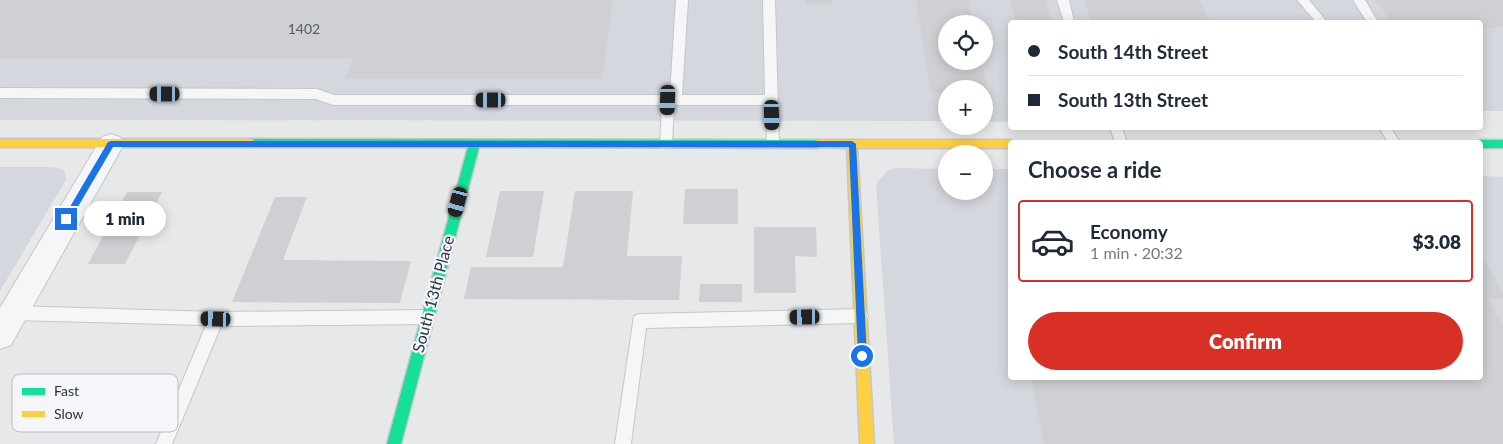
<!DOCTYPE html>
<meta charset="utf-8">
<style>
body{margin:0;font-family:Lato,sans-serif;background:#f2f2f3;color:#1f2937;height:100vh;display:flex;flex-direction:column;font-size:19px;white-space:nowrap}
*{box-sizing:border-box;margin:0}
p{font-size:16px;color:#747a83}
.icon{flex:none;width:28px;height:28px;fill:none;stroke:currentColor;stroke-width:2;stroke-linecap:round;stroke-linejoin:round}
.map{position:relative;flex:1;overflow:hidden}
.side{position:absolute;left:1008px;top:140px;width:475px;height:240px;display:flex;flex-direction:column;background:#fff;border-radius:5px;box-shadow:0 2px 12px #0003}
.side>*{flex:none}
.guide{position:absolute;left:1008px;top:20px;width:475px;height:110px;border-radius:5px;box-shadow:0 2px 12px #0003;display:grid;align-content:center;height:110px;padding:0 20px;background:#fff}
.controls{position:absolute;left:938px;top:15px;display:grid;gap:10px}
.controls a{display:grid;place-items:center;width:55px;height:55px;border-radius:50%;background:#fff;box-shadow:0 2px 12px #0003;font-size:25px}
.end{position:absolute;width:22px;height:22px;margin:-11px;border:6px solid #1a73e8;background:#fff;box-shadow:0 0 0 2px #fff}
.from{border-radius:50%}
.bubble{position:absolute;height:35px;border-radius:18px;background:#fff;box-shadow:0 2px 12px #0003;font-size:16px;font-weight:800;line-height:35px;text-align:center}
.car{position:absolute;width:15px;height:30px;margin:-15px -8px;border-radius:6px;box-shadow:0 0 4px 1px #0007;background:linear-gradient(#222 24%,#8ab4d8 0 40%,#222 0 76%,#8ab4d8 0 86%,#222 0)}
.guide b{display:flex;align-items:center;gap:18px;height:48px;font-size:19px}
.guide b+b{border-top:1px solid #e0e1e3}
.guide i{width:12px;height:12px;background:#1f2937}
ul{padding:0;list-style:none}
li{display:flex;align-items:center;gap:15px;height:82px;margin:0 10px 8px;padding:0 10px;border:2px solid transparent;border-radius:5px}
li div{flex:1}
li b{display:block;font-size:19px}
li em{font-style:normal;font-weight:800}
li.on{border-color:#d93025}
li>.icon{width:45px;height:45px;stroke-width:1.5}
h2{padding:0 20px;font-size:22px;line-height:60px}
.cta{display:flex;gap:10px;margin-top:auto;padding:10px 20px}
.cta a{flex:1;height:58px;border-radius:30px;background:#d93025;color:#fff;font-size:20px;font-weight:800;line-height:58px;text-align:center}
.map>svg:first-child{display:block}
.built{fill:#d4d7dd;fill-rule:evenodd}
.building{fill:#ced0d3}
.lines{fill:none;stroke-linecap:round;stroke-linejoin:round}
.lane-casing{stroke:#c4c6c8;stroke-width:2}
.street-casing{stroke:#c4c6c8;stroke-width:2}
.fast-casing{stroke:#c4c6c8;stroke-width:3}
.slow-casing{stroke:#c4c6c8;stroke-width:3}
.lane{fill:#f5f6f7;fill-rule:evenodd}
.street{fill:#f5f6f7;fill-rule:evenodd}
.fast{fill:#16e098;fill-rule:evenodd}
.slow{fill:#ffcf43;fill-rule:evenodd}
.route{fill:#1a73e8}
.labels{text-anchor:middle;stroke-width:4.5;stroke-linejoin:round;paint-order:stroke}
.number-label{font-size:14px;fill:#545c69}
.street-label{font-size:16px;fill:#2b3445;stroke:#f4f6f9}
.key{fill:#f4f6f9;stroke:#b8bcc3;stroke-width:1}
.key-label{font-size:14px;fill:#2b3445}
</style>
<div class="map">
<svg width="1503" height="444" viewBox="0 0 1503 444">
<rect width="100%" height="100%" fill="#e6e8ea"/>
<path class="built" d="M0 0H1503V111H1480V22H1010V122H984V89H946V121L0 120ZM946 24H984V61H946Z
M0 167H53L64 170 66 180 0 291Z
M895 168 946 169V191H984V169H1010V378H1480V176L1503 177V444H894L876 184 887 171Z"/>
<path class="building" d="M0 0H613L602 79H345L353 59H0Z
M806 0H832L833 5H806Z
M916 0H968L973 24H946V61H981L988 93H984V89H946V93H931Z
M1010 0H1045L1052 22H1016Z
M1084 0H1199L1210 22H1091Z
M1376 0H1503V27L1480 28V22H1391Z
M685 189H738V224H683Z
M500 191H544L533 257H486Z
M575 191H633L627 256H682L679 300 464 299 471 267H563Z
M127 192H162L125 264H88Z
M275 197H307L283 260 411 261 400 303 232 302Z
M754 227H816L817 257 795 256 796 293H754Z
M1480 253 1503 292V299H1488L1503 325V444H1044L1031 378H1480Z
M700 284H742V302H699Z"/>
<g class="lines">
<g class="lane-casing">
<path id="lane" d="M676 0H688L682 95H765L763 0H775L779 144 778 148H768L767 144 766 105H674L672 144 671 148H661L660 144 662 105H333L316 99 0 98V88L317 89 334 95H670Z
M1057 0H1069L1074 22H1064Z
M1297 0H1309L1327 22H1316Z
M1353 0H1365L1378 22H1367Z
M1110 128H1122L1127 142H1115Z
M1379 128H1391L1400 142H1388Z
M13 306 216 312 427 310 432 312 434 317 432 322 427 324 221 326 172 444H156L206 325 13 320 8 318 6 313 8 308Z
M861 309 866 311 868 316 866 321 861 323 646 328 631 444H615L634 316 639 314Z"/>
</g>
<g class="street-casing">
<path id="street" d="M111 134 120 137 124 144 11 345 0 349V308L102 137Z"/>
</g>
<g class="fast-casing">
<path id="fast" d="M252 139 818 140 823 144 818 148 479 147 401 444H387L468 147H252L247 143Z
M1480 140H1503V148H1480V142H1476Z"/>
</g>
<g class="slow-casing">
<path id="slow" d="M0 139H252L257 143 252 147H0Z
M818 140H1010L1014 142H1010V148H857L874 444H860L847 148 814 147 813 144 814 141Z"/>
</g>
<use href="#lane" class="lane"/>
<use href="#street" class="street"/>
<use href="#fast" class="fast"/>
<use href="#slow" class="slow"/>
</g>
<path class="route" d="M111 141H852L856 144 867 356 862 360 858 356 849 147H113L69 222H64V217L108 142Z"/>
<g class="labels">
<g class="number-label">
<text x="304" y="34">1402</text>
</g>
<g class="street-label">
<text transform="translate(433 294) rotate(-75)" y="6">South 13th Place</text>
</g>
</g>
<rect x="12" y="374" width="166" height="58" rx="8" class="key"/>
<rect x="22" y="388" width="23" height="7" fill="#16e098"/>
<rect x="22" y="411" width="23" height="6" fill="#ffcf43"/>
<g class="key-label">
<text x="54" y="396">Fast</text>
<text x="54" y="419">Slow</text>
</g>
</svg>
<div class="controls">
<a><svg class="icon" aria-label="locate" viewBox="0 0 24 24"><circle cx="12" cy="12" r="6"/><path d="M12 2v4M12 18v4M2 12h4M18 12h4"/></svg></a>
<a>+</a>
<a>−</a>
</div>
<i class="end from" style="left:862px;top:356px"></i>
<i class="end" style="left:66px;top:219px"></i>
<div class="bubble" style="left:84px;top:201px;width:82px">1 min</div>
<i class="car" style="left:165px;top:94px;rotate:270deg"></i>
<i class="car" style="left:491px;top:100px;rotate:270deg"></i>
<i class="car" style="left:668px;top:100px;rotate:182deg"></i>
<i class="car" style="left:772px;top:115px;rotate:178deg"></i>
<i class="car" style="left:458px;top:202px;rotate:195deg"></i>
<i class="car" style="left:805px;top:317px;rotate:269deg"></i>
<i class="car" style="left:216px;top:319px;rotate:272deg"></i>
<div class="guide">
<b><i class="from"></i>South 14th Street</b>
<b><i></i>South 13th Street</b>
</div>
<section class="side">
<h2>Choose a ride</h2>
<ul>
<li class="on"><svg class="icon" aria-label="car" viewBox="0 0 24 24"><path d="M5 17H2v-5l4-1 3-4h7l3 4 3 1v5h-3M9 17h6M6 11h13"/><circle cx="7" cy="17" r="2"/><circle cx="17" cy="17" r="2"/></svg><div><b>Economy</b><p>1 min · 20:32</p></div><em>$3.08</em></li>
</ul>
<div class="cta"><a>Confirm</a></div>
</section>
</div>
